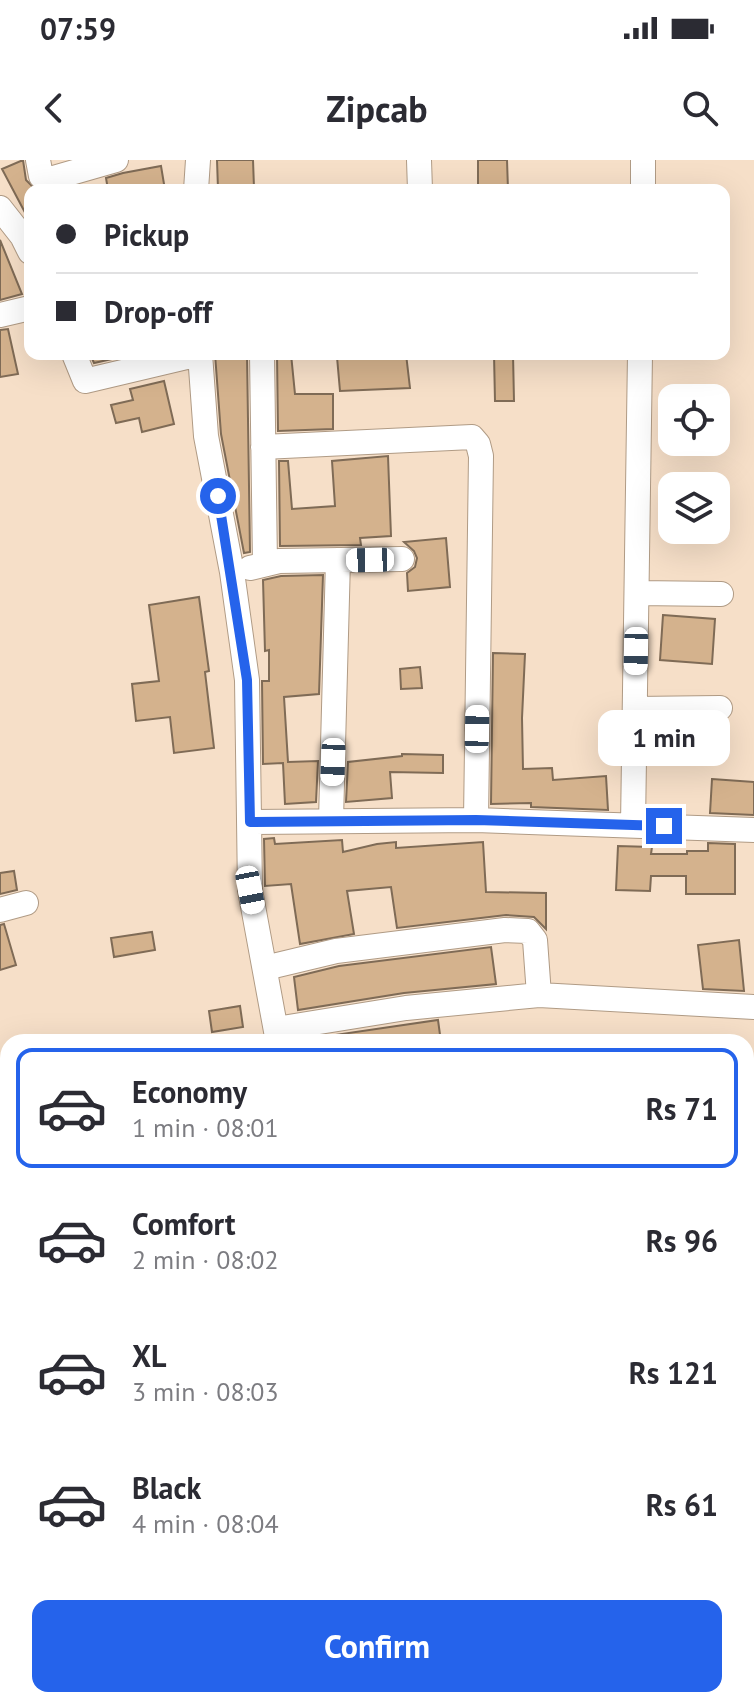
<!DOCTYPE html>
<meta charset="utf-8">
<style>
body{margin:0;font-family:"PT Sans",sans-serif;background:#f2f2f3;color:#2b2b33;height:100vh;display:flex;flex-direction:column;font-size:30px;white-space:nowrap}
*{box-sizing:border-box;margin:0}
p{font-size:26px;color:#7c7c81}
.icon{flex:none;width:44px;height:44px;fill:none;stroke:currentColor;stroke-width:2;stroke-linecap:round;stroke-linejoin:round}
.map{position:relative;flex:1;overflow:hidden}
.drawer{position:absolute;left:0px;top:874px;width:754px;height:674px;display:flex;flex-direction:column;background:#fff;border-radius:24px 24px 0 0;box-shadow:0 8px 32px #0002}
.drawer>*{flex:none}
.guide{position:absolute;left:24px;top:24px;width:706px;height:176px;border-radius:16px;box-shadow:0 8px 32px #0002;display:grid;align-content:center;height:176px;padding:0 32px;background:#fff}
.buttons{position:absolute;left:658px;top:224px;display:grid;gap:16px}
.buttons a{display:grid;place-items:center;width:72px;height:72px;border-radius:16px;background:#fff;box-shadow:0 8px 32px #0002;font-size:40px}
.end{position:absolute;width:36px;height:36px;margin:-18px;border:10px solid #2563eb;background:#fff;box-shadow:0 0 0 4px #fff}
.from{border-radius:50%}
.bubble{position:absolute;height:56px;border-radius:16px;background:#fff;box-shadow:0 8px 32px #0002;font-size:26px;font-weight:700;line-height:56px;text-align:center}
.car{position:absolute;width:24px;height:48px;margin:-24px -12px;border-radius:10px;box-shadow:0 0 6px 2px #0007;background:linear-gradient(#fff 24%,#345 0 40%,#fff 0 76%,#345 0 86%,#fff 0)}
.guide b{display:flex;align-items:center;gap:28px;height:76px;font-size:30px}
.guide b+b{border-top:2px solid #e1e1e2}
.guide i{width:20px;height:20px;background:#2b2b33}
ul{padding:14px 0 0;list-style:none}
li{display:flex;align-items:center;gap:24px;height:120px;margin:0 16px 12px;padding:0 16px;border:4px solid transparent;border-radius:16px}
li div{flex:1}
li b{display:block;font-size:30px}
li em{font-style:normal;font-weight:700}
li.selected{border-color:#2563eb}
li>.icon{width:72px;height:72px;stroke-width:1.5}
.button{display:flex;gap:16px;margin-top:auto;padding:16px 32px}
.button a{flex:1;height:92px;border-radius:16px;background:#2563eb;color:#fff;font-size:32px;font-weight:700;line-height:92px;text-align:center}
.status{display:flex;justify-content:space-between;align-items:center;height:56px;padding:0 40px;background:#fff;direction:ltr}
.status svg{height:22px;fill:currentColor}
header{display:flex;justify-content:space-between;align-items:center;height:104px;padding:0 32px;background:#fff;font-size:36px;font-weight:700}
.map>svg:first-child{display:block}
.building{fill:#d4b28d;stroke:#7f6b56;stroke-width:2}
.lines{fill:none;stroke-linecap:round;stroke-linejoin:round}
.minor-casing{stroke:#b09b85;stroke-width:26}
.minor{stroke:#fff;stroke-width:24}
.route{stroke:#2563eb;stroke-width:10}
</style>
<div class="status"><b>07:59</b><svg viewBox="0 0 49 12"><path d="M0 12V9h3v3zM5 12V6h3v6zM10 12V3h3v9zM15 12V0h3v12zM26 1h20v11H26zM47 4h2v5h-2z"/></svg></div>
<header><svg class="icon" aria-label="back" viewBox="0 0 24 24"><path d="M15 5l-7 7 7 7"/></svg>Zipcab<svg class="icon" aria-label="search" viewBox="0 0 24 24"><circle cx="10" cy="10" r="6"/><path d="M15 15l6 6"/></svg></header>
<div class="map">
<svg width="754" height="1547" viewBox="0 0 754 1547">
<rect width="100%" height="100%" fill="#f6dfc8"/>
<path class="building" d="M23 0 26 20 36 30H30V62L2 9Z
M217 0H253L254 28 218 29Z
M478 0H507L508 30H478Z
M161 6 165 30H108L106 18 123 13Z
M0 80 22 134 0 140Z
M8 169 18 214 0 217V170Z
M90 194H134L94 203Z
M215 194H247L250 392 244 393 221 274Z
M277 194H291L295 234H333V269L278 271Z
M377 194H406L410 228 340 231 337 197Z
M494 194H513L514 241H495Z
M164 221 174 264 142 272 139 258 116 263 111 245 133 240 130 229Z
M388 296 391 376 360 378 361 385 280 386 279 301H288L292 349 335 346 332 301Z
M446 378 450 427 408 431 407 413 415 407 417 398 414 391 404 382Z
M323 415 319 534 284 537 288 602 318 601 316 642 285 644 283 603 263 604 262 521H269V490L265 491 263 420 281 416Z
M199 437 209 511 205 512 214 588 174 593 170 557 136 561 132 524 159 521 149 445Z
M663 455 715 459 712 504 660 500Z
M493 493 525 494 522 558 523 609 552 608 553 620 606 616 608 650 531 647V643L491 644Z
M420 507 422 528 401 529 400 509Z
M402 594 443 595V613L390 612 392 638 346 642 348 602 402 596Z
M712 619 754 622V655L710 653Z
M274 678 275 684 342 680 343 692 377 684 396 682V688L483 682 486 732 546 733V769L534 757 506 755 397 768 391 727 347 731 354 774 300 784 291 724 265 726 264 679Z
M708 683 735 684V734H686V716H651L650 731 616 730 618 686 652 687 651 694H687V691H708Z
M14 711 17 730 0 734V713Z
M4 764 16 805 0 810V765Z
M152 772 155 790 114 797 111 778Z
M739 780 744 831 703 829 698 785Z
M491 787 496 824 404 833 298 850 294 817 339 806Z
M240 846 243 867 212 872 209 851Z
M438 860 441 882H329L328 876Z"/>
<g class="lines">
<g class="minor-casing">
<path id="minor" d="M38 0 41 16 50 19 116 0
M419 0 420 30
M196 30 198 0
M643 30V0
M0 48 22 76 30 92
M0 155 30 148
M74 194 85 221 199 194
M200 194 206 276 232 412 247 520 250 730 278 882
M262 194 265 404
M263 287 472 277 478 284 481 296 476 660
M250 408 279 401 402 399
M637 433 721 434
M635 549 720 548
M331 660 338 400
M250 662 476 660 754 670
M633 665 640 194
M0 750 26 743
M265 808 336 791 505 770 528 771 535 780 539 835
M276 869 406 848 539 835 754 847
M0 941 8 940
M0 1196H8
M746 1265 754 1267
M746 1376 754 1377
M680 1540 683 1547
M234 1547 238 1540"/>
</g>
<use href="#minor" class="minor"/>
</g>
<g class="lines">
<path class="route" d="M218 336 247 520 250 662 476 660 664 666"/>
</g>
</svg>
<div class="buttons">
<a><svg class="icon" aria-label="locate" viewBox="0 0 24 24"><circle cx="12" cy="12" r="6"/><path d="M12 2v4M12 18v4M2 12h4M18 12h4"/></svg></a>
<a><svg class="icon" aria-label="layers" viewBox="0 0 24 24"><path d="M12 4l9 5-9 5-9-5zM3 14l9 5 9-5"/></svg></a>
</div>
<i class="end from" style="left:218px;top:336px"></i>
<i class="end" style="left:664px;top:666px"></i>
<div class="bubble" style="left:598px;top:550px;width:132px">1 min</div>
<i class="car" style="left:370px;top:400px;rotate:269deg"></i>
<i class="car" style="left:636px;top:491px;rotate:181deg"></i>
<i class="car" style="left:477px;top:569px;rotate:1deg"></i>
<i class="car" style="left:333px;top:602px;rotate:182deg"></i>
<i class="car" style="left:250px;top:730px;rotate:169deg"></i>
<div class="guide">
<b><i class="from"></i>Pickup</b>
<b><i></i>Drop-off</b>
</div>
<section class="drawer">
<ul>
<li class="selected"><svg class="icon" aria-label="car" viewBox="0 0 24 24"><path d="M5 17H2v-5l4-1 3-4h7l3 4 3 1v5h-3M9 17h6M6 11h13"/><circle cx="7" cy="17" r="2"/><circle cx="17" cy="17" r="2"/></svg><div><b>Economy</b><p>1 min · 08:01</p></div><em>Rs 71</em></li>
<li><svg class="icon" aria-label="car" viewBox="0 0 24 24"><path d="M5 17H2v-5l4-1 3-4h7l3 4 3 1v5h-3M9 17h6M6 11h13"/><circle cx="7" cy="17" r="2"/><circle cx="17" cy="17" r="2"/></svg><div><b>Comfort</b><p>2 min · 08:02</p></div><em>Rs 96</em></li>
<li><svg class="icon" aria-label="car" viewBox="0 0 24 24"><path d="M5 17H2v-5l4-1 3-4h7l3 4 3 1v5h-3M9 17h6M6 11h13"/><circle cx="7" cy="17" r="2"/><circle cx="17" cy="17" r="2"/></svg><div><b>XL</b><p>3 min · 08:03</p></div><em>Rs 121</em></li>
<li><svg class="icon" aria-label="car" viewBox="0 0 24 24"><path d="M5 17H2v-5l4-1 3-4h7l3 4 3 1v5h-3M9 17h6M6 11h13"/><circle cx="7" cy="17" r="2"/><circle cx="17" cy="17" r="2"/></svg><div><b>Black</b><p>4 min · 08:04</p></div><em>Rs 61</em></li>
</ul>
<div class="button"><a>Confirm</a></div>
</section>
</div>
